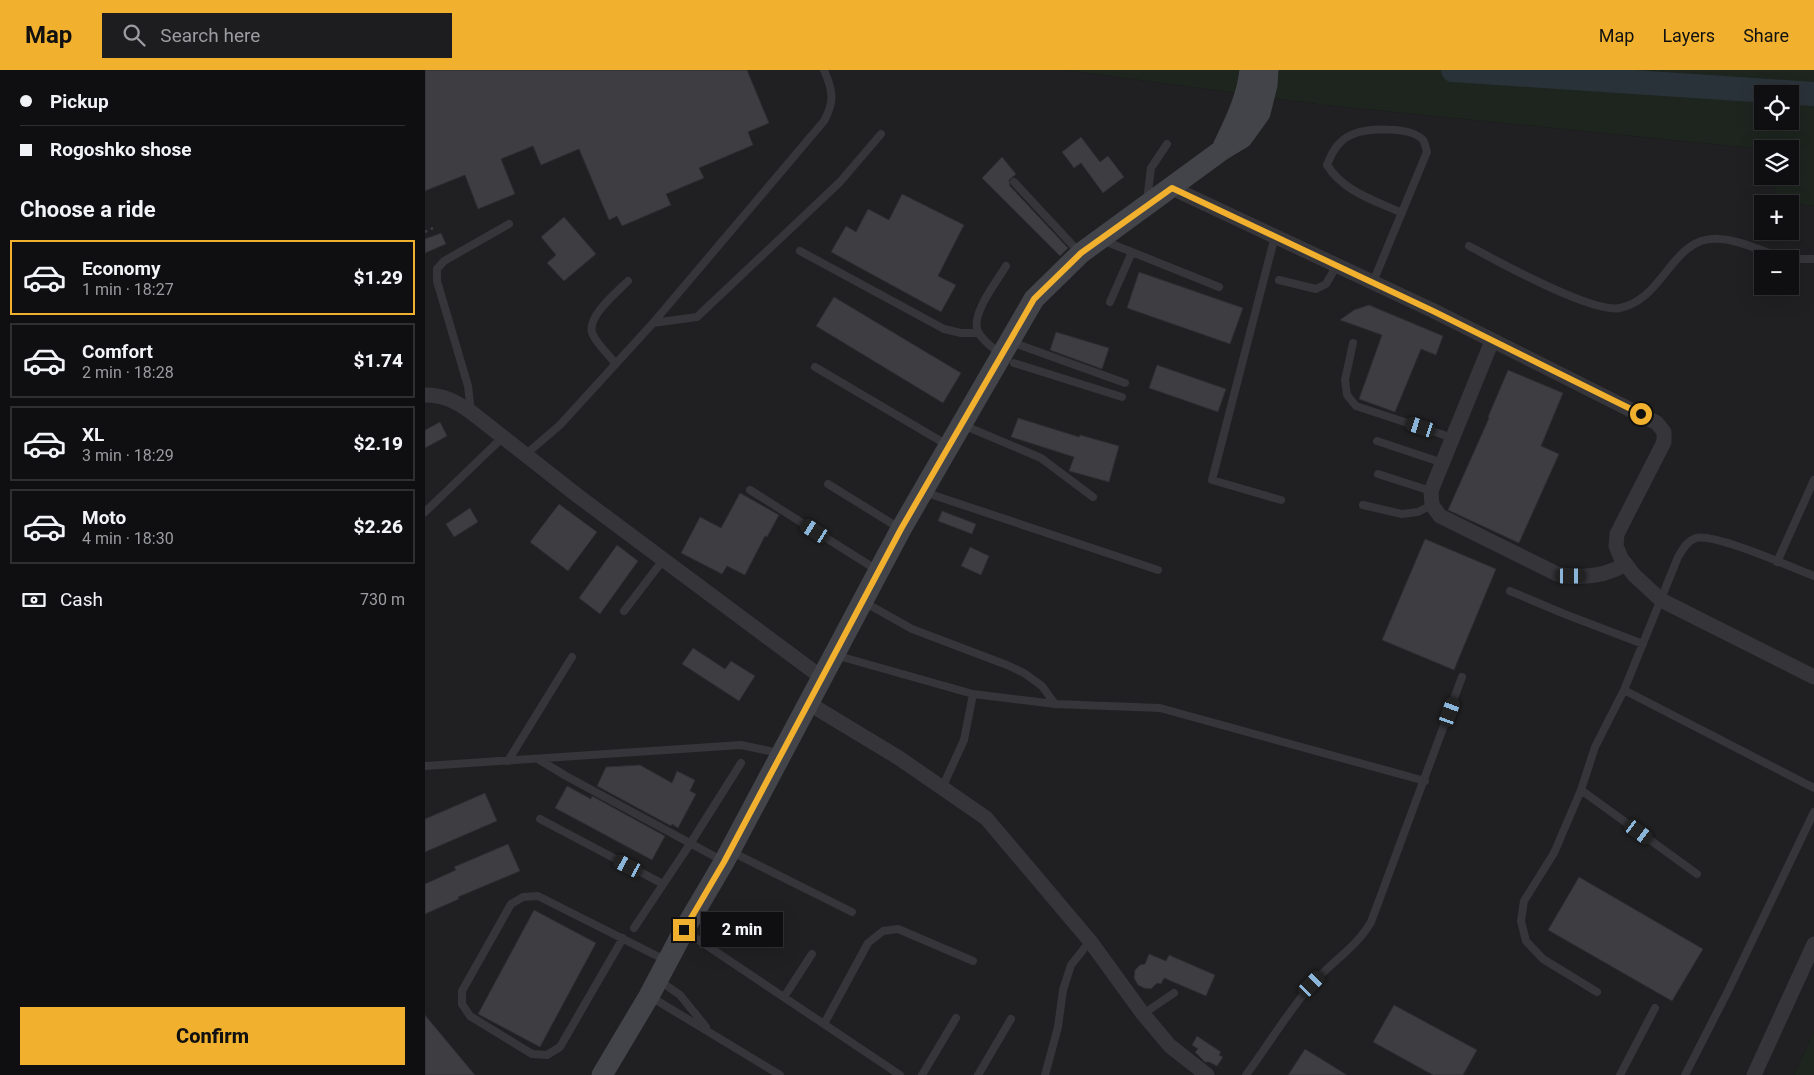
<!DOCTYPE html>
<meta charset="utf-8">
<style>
body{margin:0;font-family:Roboto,sans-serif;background:#1d1c1e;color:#f1f3f6;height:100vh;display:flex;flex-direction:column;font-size:19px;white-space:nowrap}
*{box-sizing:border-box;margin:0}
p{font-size:16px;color:#9b9c9f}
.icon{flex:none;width:28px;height:28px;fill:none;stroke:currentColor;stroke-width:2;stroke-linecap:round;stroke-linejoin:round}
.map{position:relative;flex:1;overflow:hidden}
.details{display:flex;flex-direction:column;background:#0f0e10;width:425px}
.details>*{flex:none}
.hud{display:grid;align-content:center;height:110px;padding:0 20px;background:#0f0e10}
.buttons{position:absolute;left:1329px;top:15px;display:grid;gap:10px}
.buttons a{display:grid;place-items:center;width:45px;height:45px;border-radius:0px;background:#0f0e10;box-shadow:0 5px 20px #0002,0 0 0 1px #2f2e30;font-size:25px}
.end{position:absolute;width:22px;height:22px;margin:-11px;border:6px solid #f1b12f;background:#111;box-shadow:0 0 0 2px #111}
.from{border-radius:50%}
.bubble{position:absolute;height:35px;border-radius:0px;background:#0f0e10;box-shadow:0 5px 20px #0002,0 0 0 1px #2f2e30;font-size:16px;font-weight:800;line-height:35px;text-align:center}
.car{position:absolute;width:15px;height:30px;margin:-15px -8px;border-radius:6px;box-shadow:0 0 4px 1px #0007;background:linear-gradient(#222 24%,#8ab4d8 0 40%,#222 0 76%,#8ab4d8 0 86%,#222 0)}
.hud b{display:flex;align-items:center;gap:18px;height:48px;font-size:19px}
.hud b+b{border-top:1px solid #2f2e30}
.hud i{width:12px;height:12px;background:#f1f3f6}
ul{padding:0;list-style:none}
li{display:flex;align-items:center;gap:15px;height:75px;margin:0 10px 8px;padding:0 10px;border:2px solid #2f2e30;border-radius:0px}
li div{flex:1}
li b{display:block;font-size:19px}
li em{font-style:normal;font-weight:800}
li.active{border-color:#f1b12f}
li>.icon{width:45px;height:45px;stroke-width:1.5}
h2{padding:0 20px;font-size:22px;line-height:60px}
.pay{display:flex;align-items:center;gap:12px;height:55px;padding:0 20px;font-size:19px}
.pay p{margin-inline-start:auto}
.button{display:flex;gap:10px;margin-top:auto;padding:10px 20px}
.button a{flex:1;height:58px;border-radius:0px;background:#f1b12f;color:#111;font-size:20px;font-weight:800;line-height:58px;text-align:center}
header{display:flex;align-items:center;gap:30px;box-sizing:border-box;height:70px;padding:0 25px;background:#f1b12f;color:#111}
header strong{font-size:24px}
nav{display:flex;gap:28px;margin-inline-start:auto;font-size:18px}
.search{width:350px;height:45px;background:#1d1c1e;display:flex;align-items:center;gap:12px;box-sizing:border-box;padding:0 18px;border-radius:0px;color:#9b9c9f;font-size:19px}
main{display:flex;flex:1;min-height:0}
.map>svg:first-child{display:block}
.built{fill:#202022;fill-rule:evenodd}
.green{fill:#1e251f;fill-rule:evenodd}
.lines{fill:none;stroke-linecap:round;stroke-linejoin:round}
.river{stroke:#2a3239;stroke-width:24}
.building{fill:#3e3e42;stroke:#2e2d31}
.path{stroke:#3b3c41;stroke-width:2.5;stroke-dasharray:2.5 4;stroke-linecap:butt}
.service{stroke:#35353a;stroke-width:8}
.minor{stroke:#35353a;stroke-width:15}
.secondary{stroke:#43444a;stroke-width:21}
.route{stroke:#f1b12f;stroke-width:6}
</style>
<header>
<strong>Map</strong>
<div class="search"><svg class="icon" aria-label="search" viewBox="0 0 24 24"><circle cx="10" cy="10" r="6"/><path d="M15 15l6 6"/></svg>Search here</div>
<nav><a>Map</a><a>Layers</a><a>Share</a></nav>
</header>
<main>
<section class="details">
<div class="hud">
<b><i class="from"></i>Pickup</b>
<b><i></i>Rogoshko shose</b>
</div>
<h2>Choose a ride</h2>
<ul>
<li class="active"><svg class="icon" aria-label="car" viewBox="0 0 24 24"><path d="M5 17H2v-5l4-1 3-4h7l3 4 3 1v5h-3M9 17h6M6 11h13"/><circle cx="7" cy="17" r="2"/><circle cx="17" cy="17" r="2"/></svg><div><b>Economy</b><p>1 min · 18:27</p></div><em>$1.29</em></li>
<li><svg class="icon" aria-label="car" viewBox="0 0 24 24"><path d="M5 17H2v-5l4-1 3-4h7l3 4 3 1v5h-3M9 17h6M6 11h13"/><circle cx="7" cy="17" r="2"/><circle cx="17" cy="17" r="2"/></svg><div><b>Comfort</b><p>2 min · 18:28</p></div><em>$1.74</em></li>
<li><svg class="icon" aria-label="car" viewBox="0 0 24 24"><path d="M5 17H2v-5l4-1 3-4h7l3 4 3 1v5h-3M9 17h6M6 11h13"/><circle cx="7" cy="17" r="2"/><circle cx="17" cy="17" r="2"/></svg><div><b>XL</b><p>3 min · 18:29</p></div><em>$2.19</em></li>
<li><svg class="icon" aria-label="car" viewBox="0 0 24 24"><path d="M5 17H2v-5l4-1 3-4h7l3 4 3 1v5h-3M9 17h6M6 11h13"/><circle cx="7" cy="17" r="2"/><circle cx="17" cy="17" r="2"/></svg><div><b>Moto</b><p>4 min · 18:30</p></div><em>$2.26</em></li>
</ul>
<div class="pay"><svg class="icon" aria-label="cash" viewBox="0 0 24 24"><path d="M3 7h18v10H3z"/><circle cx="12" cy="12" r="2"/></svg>Cash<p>730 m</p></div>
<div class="button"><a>Confirm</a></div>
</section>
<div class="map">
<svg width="1389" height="1005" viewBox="0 0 1389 1005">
<rect width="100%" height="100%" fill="#141315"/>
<path class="built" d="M0 0H640L900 35 1337 79 1338 106H1348L1351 132 1389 136V961L1369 1005H0ZM1338 134H1365V161H1338ZM1338 189H1365V216H1338Z"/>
<path class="green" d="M640 0H1389V136L1351 132 1348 106H1365V79H1337L900 35ZM1338 24H1365V51H1338Z
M1389 961V1005H1369Z"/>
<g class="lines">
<path class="river" d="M1028 0 1389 24"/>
</g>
<path class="building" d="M0 0H322L344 53 323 62 328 75 274 98 279 108 241 124 246 135 197 156 192 146 184 150 154 79 116 95 108 76 76 89 90 124 53 139 40 105 0 121Z
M656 67 675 92 683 86 699 107 678 123 656 93 649 98 637 82Z
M577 87 591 104 584 110 585 116 643 178 635 186 557 108Z
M477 124 539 155 513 206 531 215 516 242 406 182 421 156 431 162 443 139 464 150Z
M139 147 171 184 139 211 122 193 131 185 116 167Z
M16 163 21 174 0 183V169Z
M714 202 818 238 805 274 702 238Z
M409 227 536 303 518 333 391 256Z
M944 235 1018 266 1011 285 996 279 970 342 934 329 957 265 915 250 929 240Z
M631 262 684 278 677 299 625 280Z
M732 295 801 319 793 342 724 318Z
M1083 300 1138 323 1116 376 1134 384 1094 473 1023 440 1064 348 1063 347Z
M593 348 654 367 655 365 694 376 684 412 644 401 649 387 586 367Z
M15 352 22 366 0 378V360Z
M315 423 354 445 342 467 340 466 320 505 302 496 297 504 256 483 275 447 296 458Z
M134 434 172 462 143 501 105 472Z
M45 438 53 452 29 467 21 454Z
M517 441 551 454 547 464 513 451Z
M1000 469 1071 499 1029 600 957 570Z
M192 475 213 491 175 544 154 528Z
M545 477 564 486 556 505 536 496Z
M268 578 300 599 306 591 330 606 314 631 257 594Z
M215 695 247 713 252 701 270 710 265 721 271 724 253 758 247 754 246 756 172 716 181 697Z
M142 716 166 729 167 726 240 766 227 790 130 738Z
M60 723 72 751 0 782V749Z
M83 774 95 801 33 827 34 829 0 844V814L31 800 29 797Z
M1154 807 1278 879 1247 931 1123 860Z
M109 840 171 873 115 977 53 944Z
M724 884 741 891 744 885 790 905 781 926 739 908 736 914 732 913 726 919 719 918 713 915 709 908 710 900 715 895 720 894Z
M969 935 1052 980 1038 1005H1008L948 972Z
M0 945 50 1005H0Z
M772 966 796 982 794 985 798 987 792 996 784 992H780L770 982 773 979 767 975Z
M880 979 922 1005H863Z"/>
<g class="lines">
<path class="path" d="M0 162 10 157"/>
<path class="service" d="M589 112 654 182
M723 122 726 98 742 74
M850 166 787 410 856 430
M677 170 794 217
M1044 176C1072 191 1167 244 1195 238 1240 229 1247 165 1294 169 1318 170 1341 184 1364 189
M375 181 519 259 536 263H554
M1365 189H1389
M854 210 891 219 901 214 912 195
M948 212 1002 82C1001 79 1000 73 998 70 986 56 941 58 926 65 913 71 907 82 902 95 919 122 949 130 977 143
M685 232 707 182
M228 253 272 247 415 112 456 64
M586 272 700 313
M928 273 920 310 922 325 931 336 1028 368
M575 284C568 278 557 270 553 262 545 245 572 211 581 196
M190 293C183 284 173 275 168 265 159 249 192 222 203 211
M589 293 697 327
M390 297 524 376
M46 342 43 316 12 211V199L19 191 84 154
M538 355 616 388 668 427
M952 371 1018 393
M100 385 135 355 228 253 399 51C410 31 408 21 399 0
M953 404 1006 421
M403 414 474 458
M325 420 452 500
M499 422 733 500
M938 435 977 444 993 442 1007 435
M0 442 78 367
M1352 492 1389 410
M1085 521 1137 543 1218 574
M439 532 487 559 582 595 599 603 617 616 630 634
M199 541 238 490
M410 585 548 624 630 634 735 638 1000 711
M1199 620 1389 718
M113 689 141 706 298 791
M83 691 147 587
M0 696 316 675 354 683
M517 718 539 670 548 624
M1156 720 1272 804
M115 749 238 814
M307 782 427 842
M209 858 265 774 316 693
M260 861 475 1005
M198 868 135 977 122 985 107 984 45 946 37 934V921L86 834 98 827 113 826 240 890
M235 911 255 925 281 957
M1172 922 1118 889 1101 871 1096 851 1099 831 1129 783 1156 720 1170 677 1199 620 1253 487C1258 479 1262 471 1271 468 1290 463 1368 498 1389 506
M226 927 355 1005
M359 927 387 884
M718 944 749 923
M399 954 443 873 458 861 473 859 548 891
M497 1005 531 948
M553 1005 586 949
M620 1005 633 957 638 920 646 895 665 871
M821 1005C843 975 863 942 887 914 906 892 931 878 946 852L1037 607
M1195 1005 1230 938
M1260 1005 1303 921 1389 742"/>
<path class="minor" d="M747 118 1009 241 1232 353 1239 362V372L1192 464 1191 476 1196 488 1209 505 1236 530 1389 607
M1067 271 1006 421 1007 435 1015 446 1132 504C1157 509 1179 507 1201 494
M0 325C19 325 30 331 46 342L153 426 396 607
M383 633 474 688 561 748 665 871 718 944 745 976 782 1005
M1329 1005 1389 874"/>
<path class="secondary" d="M798 77C810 52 822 28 825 0
M177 1005 224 926 259 860 299 792 476 459 609 229 656 183 797 80 817 68 835 43 842 15 843 0"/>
</g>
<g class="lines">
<path class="route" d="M259 860 299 792 476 459 609 229 656 183 747 118 1008 241 1216 344"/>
</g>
</svg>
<div class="buttons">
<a><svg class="icon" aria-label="locate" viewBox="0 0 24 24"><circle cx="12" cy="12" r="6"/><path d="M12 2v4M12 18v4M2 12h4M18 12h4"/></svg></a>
<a><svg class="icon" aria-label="layers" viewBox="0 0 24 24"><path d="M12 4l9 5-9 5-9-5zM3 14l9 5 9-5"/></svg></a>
<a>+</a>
<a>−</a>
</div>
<i class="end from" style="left:1216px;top:344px"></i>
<i class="end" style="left:259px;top:860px"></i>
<div class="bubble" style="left:276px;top:842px;width:82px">2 min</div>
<i class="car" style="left:996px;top:357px;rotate:288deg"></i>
<i class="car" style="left:390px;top:461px;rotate:303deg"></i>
<i class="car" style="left:1146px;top:506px;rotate:90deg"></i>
<i class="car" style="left:1025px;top:642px;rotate:20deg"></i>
<i class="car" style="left:1214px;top:762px;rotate:126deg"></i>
<i class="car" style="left:203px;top:796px;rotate:298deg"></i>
<i class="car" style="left:887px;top:914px;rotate:44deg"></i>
</div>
</main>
